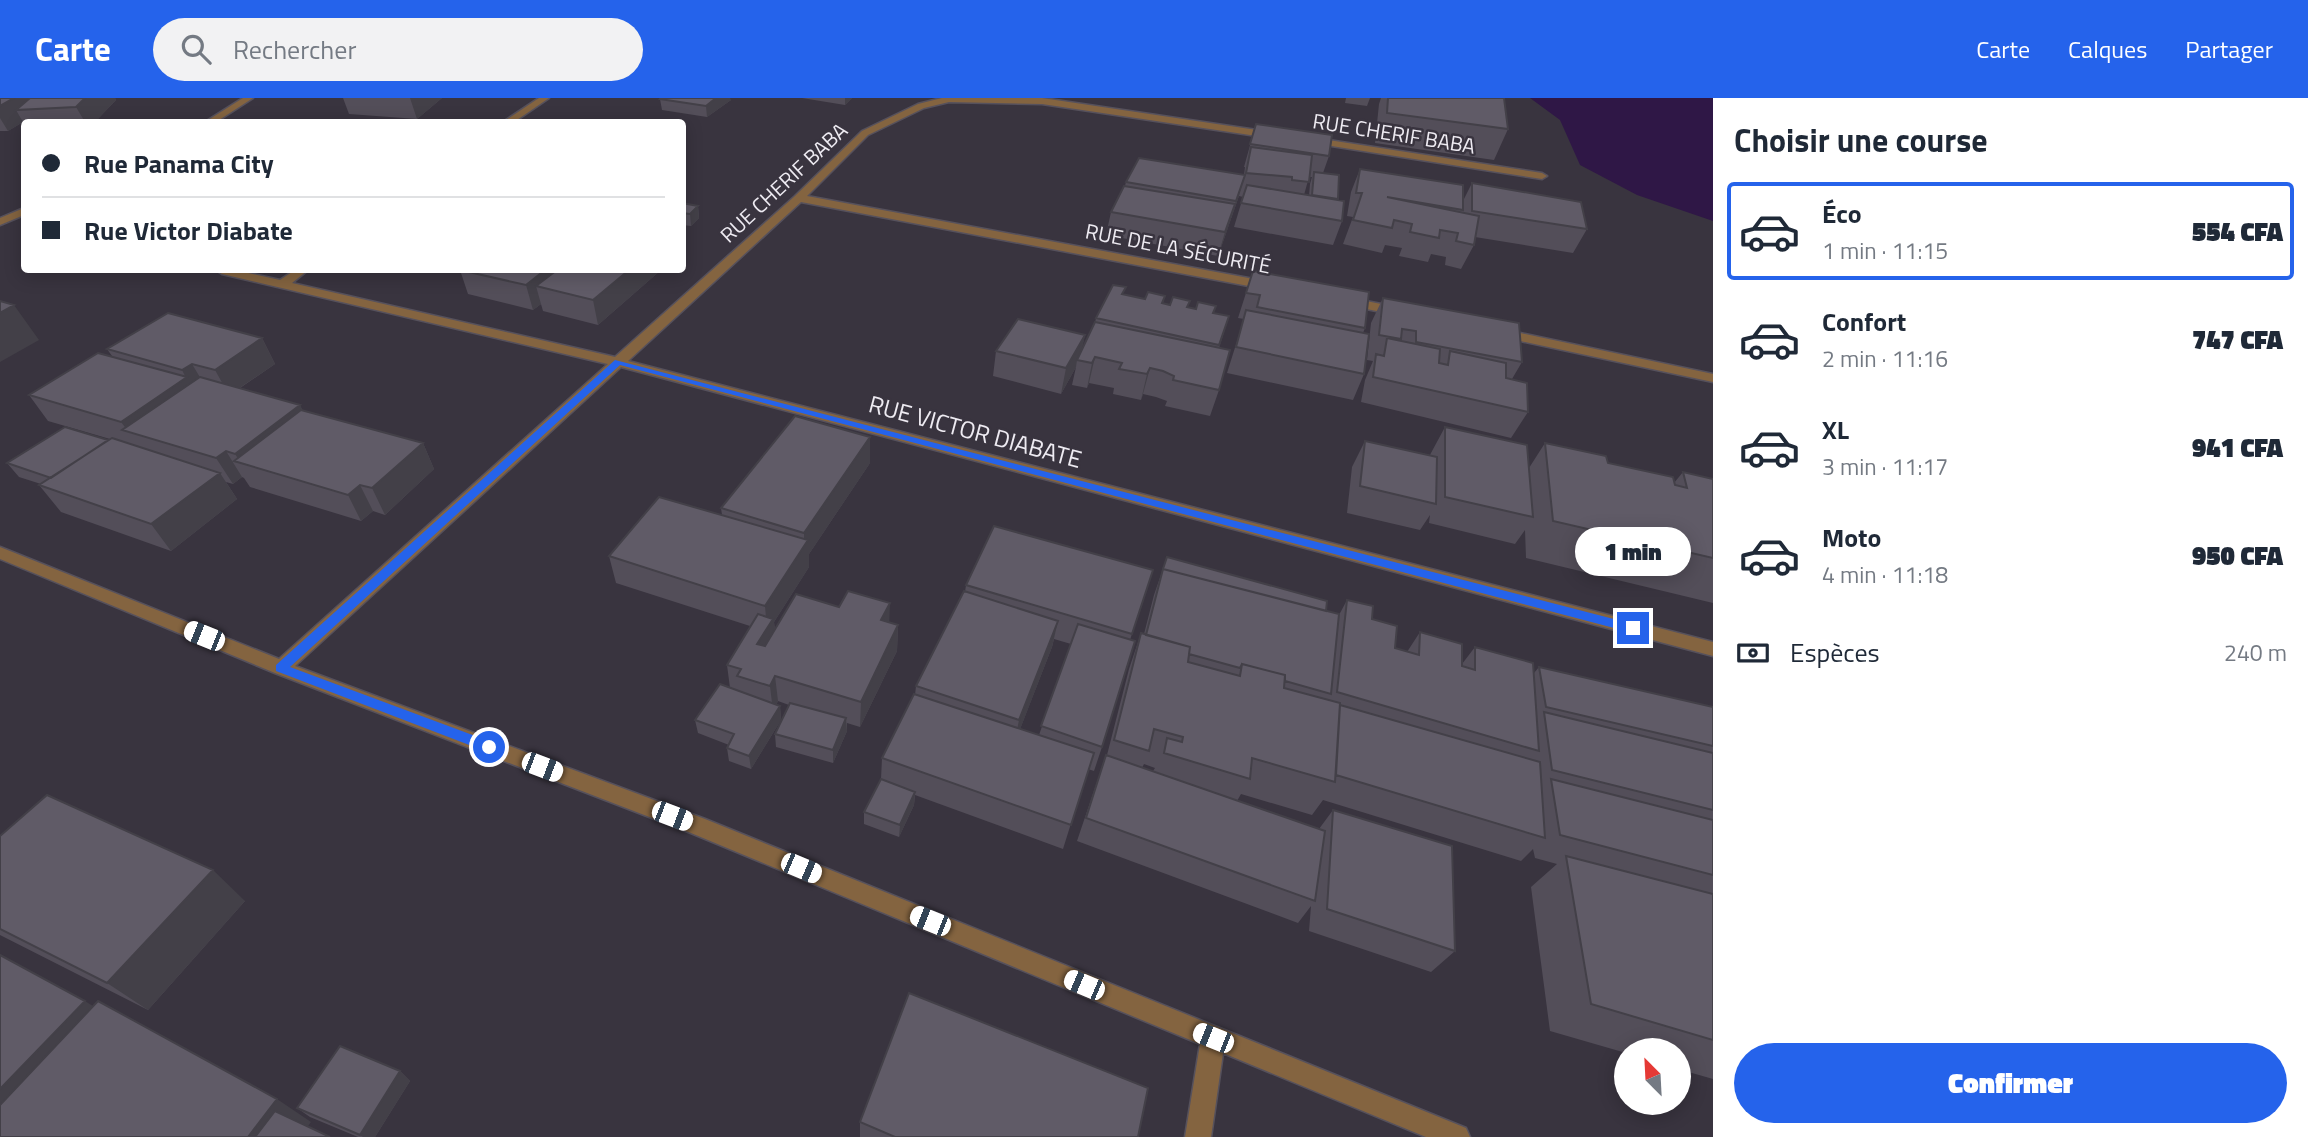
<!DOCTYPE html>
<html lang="fr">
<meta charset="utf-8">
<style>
body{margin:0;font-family:"Titillium Web",sans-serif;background:#f2f2f3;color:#1f2937;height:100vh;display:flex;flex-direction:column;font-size:26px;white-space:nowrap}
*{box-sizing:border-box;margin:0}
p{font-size:23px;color:#747a83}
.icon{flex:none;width:38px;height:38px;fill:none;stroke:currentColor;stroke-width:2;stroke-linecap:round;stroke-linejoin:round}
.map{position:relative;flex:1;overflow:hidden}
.drawer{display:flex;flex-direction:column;background:#fff;width:595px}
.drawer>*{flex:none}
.top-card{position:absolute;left:21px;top:21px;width:665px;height:154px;border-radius:7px;box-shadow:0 4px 18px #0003;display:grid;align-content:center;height:154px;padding:0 21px;background:#fff}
.needle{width:46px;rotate:336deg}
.fabs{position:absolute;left:1614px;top:940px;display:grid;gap:14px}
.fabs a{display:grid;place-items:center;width:77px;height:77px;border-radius:50%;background:#fff;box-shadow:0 4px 18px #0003;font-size:35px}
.end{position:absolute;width:32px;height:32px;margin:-16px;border:9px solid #2563eb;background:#fff;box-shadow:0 0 0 4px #fff}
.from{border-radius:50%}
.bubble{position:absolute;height:49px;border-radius:24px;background:#fff;box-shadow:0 4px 18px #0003;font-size:23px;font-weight:800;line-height:49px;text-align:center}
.car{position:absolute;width:21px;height:42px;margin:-21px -10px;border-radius:9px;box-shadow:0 0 5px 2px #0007;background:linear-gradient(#fff 24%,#345 0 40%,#fff 0 76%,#345 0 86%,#fff 0)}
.top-card b{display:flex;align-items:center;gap:24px;height:66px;font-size:26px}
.top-card b+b{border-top:2px solid #e0e1e3}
.top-card i{width:18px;height:18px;background:#1f2937}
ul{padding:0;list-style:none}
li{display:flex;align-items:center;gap:21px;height:98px;margin:0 14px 10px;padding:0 7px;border:4px solid transparent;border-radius:7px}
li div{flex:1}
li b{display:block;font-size:26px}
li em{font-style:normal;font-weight:800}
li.current{border-color:#2563eb}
li>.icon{width:63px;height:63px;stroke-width:1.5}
h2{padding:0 21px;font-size:32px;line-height:84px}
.pay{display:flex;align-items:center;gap:18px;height:77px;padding:0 21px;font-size:26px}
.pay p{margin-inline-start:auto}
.cta{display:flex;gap:14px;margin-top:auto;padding:14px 21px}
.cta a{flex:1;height:80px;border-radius:42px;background:#2563eb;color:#fff;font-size:28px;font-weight:800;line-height:80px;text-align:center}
header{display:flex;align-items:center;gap:42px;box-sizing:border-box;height:98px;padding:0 35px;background:#2563eb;color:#fff}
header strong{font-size:33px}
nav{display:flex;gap:38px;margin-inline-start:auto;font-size:24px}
.search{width:490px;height:63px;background:#f2f2f3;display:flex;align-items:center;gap:18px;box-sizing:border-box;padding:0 24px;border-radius:38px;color:#747a83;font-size:26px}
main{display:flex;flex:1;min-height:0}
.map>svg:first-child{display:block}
.water{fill:#2f1746}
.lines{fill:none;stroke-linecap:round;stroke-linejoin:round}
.street-casing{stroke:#56515c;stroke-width:3}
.street{fill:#846440;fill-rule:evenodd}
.wall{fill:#534e59;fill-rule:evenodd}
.shaded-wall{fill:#434048}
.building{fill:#605b67;stroke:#434048;stroke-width:2}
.route{fill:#2563eb}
.labels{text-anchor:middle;stroke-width:5;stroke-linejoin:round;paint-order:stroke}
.far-street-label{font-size:21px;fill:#eeebf2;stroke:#39343f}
.street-label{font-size:24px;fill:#eeebf2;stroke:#39343f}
</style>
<header>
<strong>Carte</strong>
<div class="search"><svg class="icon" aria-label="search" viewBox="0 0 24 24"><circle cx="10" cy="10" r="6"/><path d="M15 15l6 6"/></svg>Rechercher</div>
<nav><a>Carte</a><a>Calques</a><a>Partager</a></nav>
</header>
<main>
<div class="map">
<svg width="1713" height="1039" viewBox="0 0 1713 1039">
<rect width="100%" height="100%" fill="#39343f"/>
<path class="water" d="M1530 0H1713V123L1637 97 1580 67 1560 22Z"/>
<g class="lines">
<g class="street-casing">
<path id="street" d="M243 0H253L216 24H205Z
M539 0H549L514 24H503Z
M942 0H1042L1277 35 1282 38 1277 41 1042 6 949 4 924 10 868 37 807 98 1270 184 1276 188 1270 192 801 104 628 263 1713 544V558L621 269 295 568 705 721 1466 1030 1470 1039H1426L1223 955 1211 1039H1185L1200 946 691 735 275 575 0 461V449L279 561 608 266 222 176 216 172H235L280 182 295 172H308L292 185 615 259 795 98 862 33 918 6Z
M1309 39 1542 75 1547 78 1542 81 1306 44 1304 42Z
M24 110V117L0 127V120Z
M1346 199 1401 210 1407 214 1401 218 1342 206V200Z
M1497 230 1713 276V284L1492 237 1491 234Z"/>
</g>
<use href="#street" class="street"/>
</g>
<path class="wall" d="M0 0H115L116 2 95 24H24V26L23 24 8 33H0Z
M343 0H442L417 21 349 16Z
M802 0H852L845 7Z
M1346 0H1370L1367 8 1345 5Z
M1381 0H1504L1508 31 1494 62 1375 45 1379 6Z
M660 1 731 2 707 19 662 12Z
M1256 26 1329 58 1323 75 1338 101 1342 123 1333 147 1234 129 1243 99 1239 98 1218 158 1106 137 1111 114 1125 88 1126 84 1244 77 1245 69H1244ZM1309 79H1312L1310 86 1309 98 1304 97Z
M1360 71 1463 103 1472 85 1587 131 1573 155 1475 139 1474 147 1461 171 1445 167 1446 159 1431 156 1428 164 1399 158 1402 150 1385 147 1382 155 1343 146 1353 119 1347 118 1351 94Z
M682 105 698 108 699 120 691 128 682 127Z
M460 172H661L598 227 543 213 541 206 533 212 468 196Z
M1253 173 1365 230 1363 235 1364 276 1353 302 1227 275 1244 221 1238 220Z
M1124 197 1145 201 1165 198 1163 205 1229 218 1219 250V292L1210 318 1165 308 1167 303 1156 299 1143 296 1141 302 1113 296 1114 290 1089 285 1087 290 1072 287 1076 269 1061 296 993 278 996 253 1085 237 1081 253 1095 225 1096 220Z
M1383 200 1522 264 1512 281 1528 314 1511 340 1361 304 1365 282 1373 263 1367 262 1371 225Z
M262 240 275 266 240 290 300 307 302 312 423 345 434 371 385 417 373 413 361 423 250 389 244 380 242 379 233 386 226 384 237 401 171 453 61 414 39 387 41 386 19 379 7 365 110 341 48 323 29 297 112 258 107 251Z
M1445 329 1529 370 1545 345 1608 365 1674 385 1683 374 1713 381V505L1526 460 1525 432 1515 446 1429 425 1430 417 1420 432 1347 415 1352 369 1365 343 1430 357 1431 355Z
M870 365 809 456V469L774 524 775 533 889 524 898 527 897 553 860 629 847 625V633L833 665 776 649 775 636 789 607 778 603 776 607 780 608 781 622 751 671 729 663 727 650 729 647 698 635 695 622 730 590 727 567 750 528 616 485 609 458 722 417 721 410Z
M1167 459 1339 517 1347 502 1372 521 1395 550 1407 554 1420 534 1462 566 1475 549 1534 575 1539 569 1713 609V981L1678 971V952H1626V955L1550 933 1531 789 1557 766 1535 760 1533 751 1521 763 1323 702 1312 717 1241 696 1237 703 1319 731 1333 712 1455 853 1431 874 1309 833 1311 808 1298 825 1077 743 1106 657H1107L1129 571 1141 535 1144 536 1154 497ZM1144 666 1155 670 1153 673 1142 670Z
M1153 472 1130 542 1102 649 1094 673 1088 671 1063 751 915 697 914 707 899 739 864 726V714L881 681 882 660 915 597 916 588 965 494 966 487ZM1054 541 1071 546 1039 637 1020 631 1052 549Z
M0 738 245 803 148 912 0 837Z
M400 973 410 983 375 1039H358L310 1019 297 1010Z
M860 1024 1138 1039H860Z"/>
<path class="shaded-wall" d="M14 0H55L16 12 23 24 8 33 0 20V8Z
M85 0H115L116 2 95 24H85L76 9Z
M410 0H442L417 21Z
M716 0H730L731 2 707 19 706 8Z
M845 0H852L845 7Z
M1245 77 1238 100 1229 126 1236 103Z
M1235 106 1228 130 1218 158 1225 134Z
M698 108 699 120 691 128 690 116Z
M545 172H576L536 188 541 206 533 212 526 187Z
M629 172H661L598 227 593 202Z
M14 207 39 242 0 264V215Z
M1085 237 1080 262H1077L1076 269 1061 296 1066 270Z
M262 240 275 266 229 297 215 272Z
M1095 259 1089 285 1087 290 1092 265Z
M192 266 207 291 128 333 121 324 186 280 182 272Z
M1150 270 1143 296 1141 302 1147 276Z
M300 307 313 333 241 365 235 356Z
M870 339V365L809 456V469L774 524 776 547 760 572 757 546 767 531 765 508 804 448V435Z
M423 345 434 371 385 417 372 390Z
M226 353 242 379 233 386 216 360Z
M220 375 237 401 171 453 151 426Z
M360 387 373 413 361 423 348 397Z
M890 505 889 531 881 522Z
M1058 523 1052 549 1014 647 1019 622Z
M898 527 897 553 860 629 861 604Z
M775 578 778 603 773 613 770 588Z
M780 608 781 622 751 671 749 658Z
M846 620 847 633 833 665V652Z
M915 694 914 707 899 739 900 727Z
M213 772 245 803 148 912 107 885Z
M85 903 127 930 0 1039V991Z
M400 973 410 983 375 1039H363L360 1037Z
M277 1001 311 1024 300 1039H248Z"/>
<path class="building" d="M0 0H14L0 8Z
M30 0H85L76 9 16 12Z
M661 0H716L706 8 660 1Z
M1388 0H1504L1508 31 1387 15Z
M1256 26 1332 37 1329 58 1250 46Z
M1251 49 1312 57 1309 84 1292 82V79L1246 75Z
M1139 60 1245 77 1236 103 1126 84Z
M1360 71 1463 87V112L1387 99 1479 118 1474 147 1456 143 1458 135 1440 132 1439 140 1410 134 1412 126 1394 122 1392 130 1353 122 1362 95H1356Z
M1314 74 1339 77 1338 101 1312 97Z
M1472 85 1581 104 1587 131 1472 113Z
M1247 87 1344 103 1342 123 1241 105Z
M1124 88 1235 106 1225 134 1111 114Z
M682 105 698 108 690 116 682 115Z
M460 172H545L526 187Z
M557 172H629L593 202 536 188Z
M1253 173 1369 194 1365 230 1257 209 1260 197 1246 195Z
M1113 187 1126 189 1122 196 1145 201 1148 194 1165 198 1162 205 1170 207 1173 199 1190 203 1187 209 1196 211 1198 204 1216 208 1213 215 1229 218 1219 247 1096 220Z
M1383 200 1519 225 1522 264 1416 244V233L1402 231 1401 241 1379 237Z
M0 203 14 207 0 215Z
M1246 212 1369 236 1364 276 1236 249Z
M168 215 262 240 215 272 192 266 182 272 107 251Z
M1018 221 1085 237 1066 270 996 253Z
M1095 224 1230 252 1219 292 1173 282 1174 278 1163 273 1150 270 1147 276 1119 271 1122 265 1095 259 1092 265 1077 262Z
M1387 240 1440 251 1439 265 1448 267 1450 253 1506 265V280L1527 285 1528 314 1373 279 1376 256 1384 258Z
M98 255 187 279 121 324 29 297Z
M200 279 300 307 235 356 226 353 216 360 122 332Z
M301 312 423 345 372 390 360 387 348 397 234 363Z
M795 318 870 339 804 435 721 410Z
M65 329 108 342 51 380 7 365Z
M1445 329 1527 347 1533 419 1445 399Z
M112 340 220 375 151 426 39 387Z
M1365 343 1437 359 1436 406 1360 388Z
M1545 345 1606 358 1608 365 1673 379 1675 387 1687 390 1683 374 1713 381V460L1553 423Z
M659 399 808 442 765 508 609 458Z
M994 428 1153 472 1132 536 966 487Z
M1167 459 1327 503 1326 513 1163 471Z
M1163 471 1339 516 1331 596 1285 583V577L1242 566 1240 570 1189 556 1190 549 1146 537Z
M848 493 890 505 881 522 898 527 861 604 775 578 770 588 737 578 741 571 727 567 758 516 773 521 757 546 765 548 796 496 839 509Z
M964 493 1058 523 1019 622 916 588Z
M1347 502 1373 508 1372 521 1397 528 1395 550 1419 557 1420 534 1462 546V568L1475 572V549L1533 565 1539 653 1337 594Z
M1078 526 1135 543 1102 649 1041 628Z
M1141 535 1190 549 1188 564 1240 578 1242 566 1285 577 1284 590 1340 605 1335 684 1252 660 1250 681 1164 655 1167 640 1182 644 1183 639 1154 631 1149 653 1114 642Z
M1539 569 1713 609V648L1546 609Z
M720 586 780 608 749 658 727 650 734 636 695 622Z
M914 596 1094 655 1071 727 882 660Z
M790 605 846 620 833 652 775 636Z
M1340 607 1540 664 1545 740 1336 677Z
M1544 614 1713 655V712L1552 672Z
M1106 657 1325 733 1315 803 1086 720Z
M881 681 915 694 900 727 864 714Z
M1551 681 1713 722V777L1560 737Z
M47 697 213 772 107 885 0 831V738Z
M1333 712 1452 748 1455 853 1327 811Z
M1566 758 1713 796V942L1591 906Z
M0 857 85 903 0 991Z
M909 895 1148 990 1138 1039H895L860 1024Z
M98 903 277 1001 248 1039H0V1007Z
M340 948 400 973 360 1037 297 1010Z
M275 1013 330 1039H255Z"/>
<path class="route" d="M615 262 1633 526 1638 530 1633 535 620 267 290 569 494 645V653H485L276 573V567Z"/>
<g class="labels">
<g class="far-street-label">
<text transform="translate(1394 36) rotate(9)" y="7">RUE CHERIF BABA</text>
<text transform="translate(784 85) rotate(-43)" y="7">RUE CHERIF BABA</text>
<text transform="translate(1178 151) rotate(11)" y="7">RUE DE LA SÉCURITÉ</text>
</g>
<g class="street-label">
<text transform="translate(975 334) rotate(15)" y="8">RUE VICTOR DIABATE</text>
</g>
</g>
</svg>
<div class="fabs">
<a><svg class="needle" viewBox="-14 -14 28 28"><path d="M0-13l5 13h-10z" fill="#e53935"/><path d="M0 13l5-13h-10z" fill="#747a83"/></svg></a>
</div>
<i class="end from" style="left:489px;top:649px"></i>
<i class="end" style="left:1633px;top:530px"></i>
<div class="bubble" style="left:1575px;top:429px;width:116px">1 min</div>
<i class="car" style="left:204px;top:538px;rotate:292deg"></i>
<i class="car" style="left:542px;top:669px;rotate:111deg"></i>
<i class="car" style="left:672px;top:718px;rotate:111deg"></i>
<i class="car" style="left:801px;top:770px;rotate:113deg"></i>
<i class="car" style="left:930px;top:823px;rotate:292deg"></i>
<i class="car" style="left:1084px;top:887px;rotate:293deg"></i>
<i class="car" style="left:1213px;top:940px;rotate:292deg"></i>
<div class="top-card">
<b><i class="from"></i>Rue Panama City</b>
<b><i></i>Rue Victor Diabate</b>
</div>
</div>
<section class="drawer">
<h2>Choisir une course</h2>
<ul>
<li class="current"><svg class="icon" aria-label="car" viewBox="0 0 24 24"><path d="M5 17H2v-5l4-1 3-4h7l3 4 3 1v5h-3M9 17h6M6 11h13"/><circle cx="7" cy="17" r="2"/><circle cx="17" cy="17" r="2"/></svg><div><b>Éco</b><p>1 min · 11:15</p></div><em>554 CFA</em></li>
<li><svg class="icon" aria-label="car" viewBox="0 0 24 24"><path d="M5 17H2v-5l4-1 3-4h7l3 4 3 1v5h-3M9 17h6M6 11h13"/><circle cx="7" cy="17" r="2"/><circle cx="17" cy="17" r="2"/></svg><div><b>Confort</b><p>2 min · 11:16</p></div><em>747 CFA</em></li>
<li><svg class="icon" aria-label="car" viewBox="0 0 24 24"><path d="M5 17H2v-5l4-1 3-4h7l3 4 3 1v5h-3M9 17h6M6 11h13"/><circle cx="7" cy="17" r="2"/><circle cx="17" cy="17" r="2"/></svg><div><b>XL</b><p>3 min · 11:17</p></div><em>941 CFA</em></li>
<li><svg class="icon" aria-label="car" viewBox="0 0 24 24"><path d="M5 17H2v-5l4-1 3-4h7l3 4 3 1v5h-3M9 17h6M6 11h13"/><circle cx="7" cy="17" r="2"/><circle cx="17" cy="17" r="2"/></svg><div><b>Moto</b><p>4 min · 11:18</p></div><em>950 CFA</em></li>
</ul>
<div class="pay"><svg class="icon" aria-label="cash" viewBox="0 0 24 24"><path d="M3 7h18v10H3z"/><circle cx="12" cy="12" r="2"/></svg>Espèces<p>240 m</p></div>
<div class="cta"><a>Confirmer</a></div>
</section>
</main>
